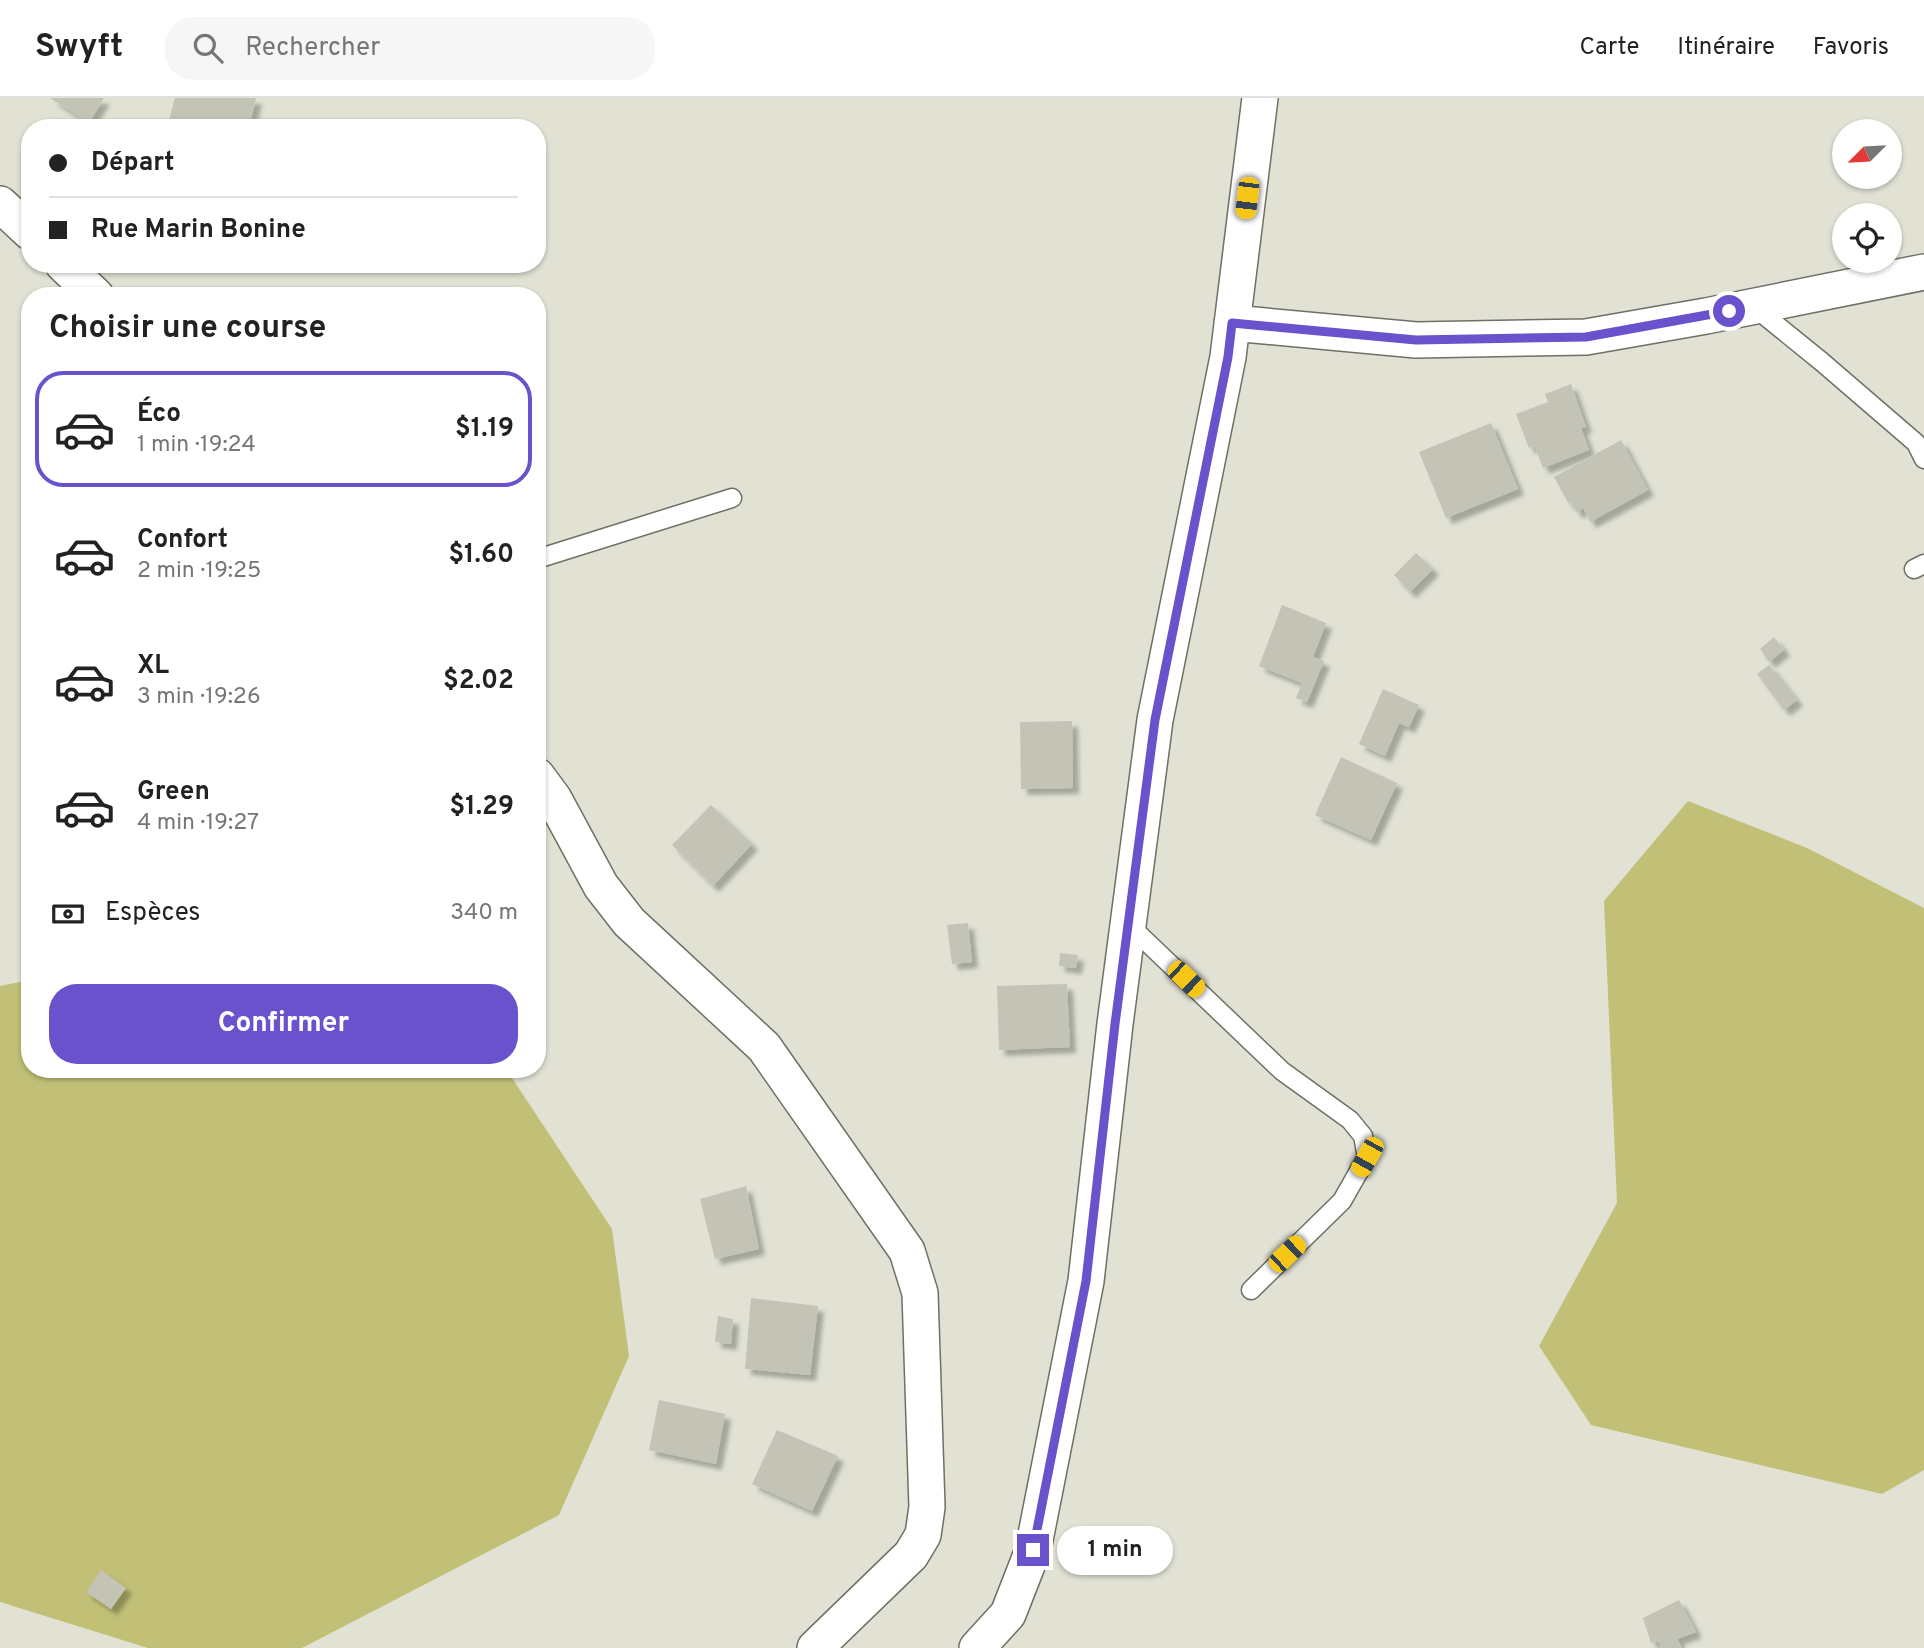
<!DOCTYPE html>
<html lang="fr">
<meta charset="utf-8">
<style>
body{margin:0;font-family:Overpass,sans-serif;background:#f6f6f6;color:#222;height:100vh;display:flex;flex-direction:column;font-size:26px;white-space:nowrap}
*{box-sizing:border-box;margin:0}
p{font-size:23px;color:#767676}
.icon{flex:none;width:38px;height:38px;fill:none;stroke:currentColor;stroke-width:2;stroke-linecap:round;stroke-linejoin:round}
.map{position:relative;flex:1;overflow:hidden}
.side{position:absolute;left:21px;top:189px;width:525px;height:791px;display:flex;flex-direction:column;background:#fff;border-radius:28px;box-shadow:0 2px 5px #0004}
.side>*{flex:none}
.banner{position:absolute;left:21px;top:21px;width:525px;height:154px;border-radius:28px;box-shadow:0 2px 5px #0004;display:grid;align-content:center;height:154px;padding:0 28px;background:#fff}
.needle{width:46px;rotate:246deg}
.buttons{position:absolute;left:1832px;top:21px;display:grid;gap:14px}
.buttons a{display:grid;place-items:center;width:70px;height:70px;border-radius:50%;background:#fff;box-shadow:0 2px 5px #0004;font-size:35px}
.end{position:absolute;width:32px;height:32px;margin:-16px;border:9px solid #6952cc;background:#fff;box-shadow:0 0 0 4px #fff}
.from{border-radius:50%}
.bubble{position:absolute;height:49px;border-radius:24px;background:#fff;box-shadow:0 2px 5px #0004;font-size:23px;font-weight:700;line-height:49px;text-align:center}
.car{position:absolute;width:21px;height:42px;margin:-21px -10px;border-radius:9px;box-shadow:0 0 5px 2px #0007;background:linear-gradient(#f5c518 24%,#345 0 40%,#f5c518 0 76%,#345 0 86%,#f5c518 0)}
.banner b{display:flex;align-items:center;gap:24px;height:66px;font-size:26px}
.banner b+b{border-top:2px solid #e0e0e0}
.banner i{width:18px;height:18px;background:#222}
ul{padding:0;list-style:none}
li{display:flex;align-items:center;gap:21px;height:116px;margin:0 14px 10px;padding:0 14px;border:4px solid transparent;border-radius:28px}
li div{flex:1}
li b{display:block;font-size:26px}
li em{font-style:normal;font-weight:700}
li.on{border-color:#6952cc}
li>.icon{width:63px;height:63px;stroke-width:1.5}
h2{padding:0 28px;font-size:32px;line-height:84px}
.pay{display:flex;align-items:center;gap:18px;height:77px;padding:0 28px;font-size:26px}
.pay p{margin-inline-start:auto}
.button{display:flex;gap:14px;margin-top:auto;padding:14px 28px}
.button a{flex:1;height:80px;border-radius:28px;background:#6952cc;color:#fff;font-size:28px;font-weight:700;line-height:80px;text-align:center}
header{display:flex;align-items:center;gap:42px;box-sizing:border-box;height:98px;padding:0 35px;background:#fff;border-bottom:2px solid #e0e0e0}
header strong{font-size:33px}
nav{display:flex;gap:38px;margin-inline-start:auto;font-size:24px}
.search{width:490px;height:63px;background:#f6f6f6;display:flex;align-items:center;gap:18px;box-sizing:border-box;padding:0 24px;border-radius:28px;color:#767676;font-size:26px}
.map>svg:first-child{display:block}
.green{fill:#c1c076}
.building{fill:#c3c3b6;filter:url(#shadow)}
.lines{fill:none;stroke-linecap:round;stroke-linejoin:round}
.service-casing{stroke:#6f6f63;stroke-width:21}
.minor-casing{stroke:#6f6f63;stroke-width:38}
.service{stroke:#fff;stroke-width:18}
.minor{stroke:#fff;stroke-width:35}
.route{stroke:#6952cc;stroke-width:9}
</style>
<header>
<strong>Swyft</strong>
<div class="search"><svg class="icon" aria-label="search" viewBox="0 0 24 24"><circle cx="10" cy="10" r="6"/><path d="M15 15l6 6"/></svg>Rechercher</div>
<nav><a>Carte</a><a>Itinéraire</a><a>Favoris</a></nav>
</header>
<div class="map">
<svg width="1924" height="1550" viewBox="0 0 1924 1550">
<defs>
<filter id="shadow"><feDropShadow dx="6" dy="6" stdDeviation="2" flood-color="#0004"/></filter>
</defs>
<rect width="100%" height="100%" fill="#e1e2d4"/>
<path class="green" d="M1688 703 1807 750 1924 810V1372L1882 1396 1591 1327 1539 1248 1617 1105 1604 803Z
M30 882V971H506L612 1131 629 1258 559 1417 302 1550H148L0 1504V888Z"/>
<path class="building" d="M50 0H104L89 25Z
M175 0H256L249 30H167Z
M1571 286 1586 329 1581 330 1589 352 1543 370 1534 347 1529 350 1516 316 1548 304 1545 296Z
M1491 325 1518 391 1446 420 1419 354Z
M1621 342 1648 392 1590 424 1583 410 1577 415 1571 405 1569 406 1554 379Z
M1416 455 1433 471 1410 494 1394 477Z
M1282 507 1326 525 1313 559 1324 563 1307 604 1296 600 1302 585 1259 568Z
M1774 539 1784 552 1769 564 1760 551Z
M1769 567 1797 602 1784 612 1757 576Z
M1383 591 1419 607 1409 629 1399 625 1385 658 1359 646Z
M1072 623 1073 690 1021 691 1020 624Z
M1341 659 1397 685 1371 742 1315 717Z
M711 707 752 746 713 788 672 747Z
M968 825 972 864 952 866 947 827Z
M1060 855 1078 857 1076 870 1059 868Z
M1067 886 1070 949 999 952 997 888Z
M746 1088 759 1151 715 1161 700 1101Z
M751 1200 818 1208 810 1277 745 1271Z
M718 1218 733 1221 731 1246 715 1244Z
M659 1302 725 1316 716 1366 649 1352Z
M777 1332 838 1358 812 1413 752 1386Z
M101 1472 126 1490 111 1511 86 1494Z
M1679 1502 1696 1534 1677 1541 1682 1550H1662L1658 1543 1651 1545 1643 1520Z"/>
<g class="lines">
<g class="service-casing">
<path id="service" d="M1753 208 1822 264 1916 345 1924 361
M537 461 732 400
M1914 471 1924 466
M1128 826 1282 973 1350 1022 1363 1038 1367 1059 1342 1103 1251 1192"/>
</g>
<g class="minor-casing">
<path id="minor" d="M0 106 30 134
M63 166 96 198
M1232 225 1416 242 1586 239 1706 218 1924 174
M537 678 554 701 601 788 629 824 764 949 907 1153 920 1195 927 1409 923 1437 911 1457 815 1550
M977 1550 1008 1516 1033 1452 1086 1183 1115 926 1155 622 1228 259 1260 0"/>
</g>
<use href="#service" class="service"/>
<use href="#minor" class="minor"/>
</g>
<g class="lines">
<path class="route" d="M1033 1452 1086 1183 1115 926 1155 622 1228 259 1232 225 1416 242 1586 239 1729 213"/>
</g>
</svg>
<div class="buttons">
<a><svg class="needle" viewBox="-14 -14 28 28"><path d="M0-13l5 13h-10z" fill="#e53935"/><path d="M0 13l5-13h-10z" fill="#767676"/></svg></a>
<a><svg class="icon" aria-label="locate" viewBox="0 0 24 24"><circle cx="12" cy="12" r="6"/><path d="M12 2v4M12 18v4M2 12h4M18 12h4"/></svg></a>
</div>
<i class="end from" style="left:1729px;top:213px"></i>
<i class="end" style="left:1033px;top:1452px"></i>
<div class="bubble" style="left:1057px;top:1428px;width:116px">1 min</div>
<i class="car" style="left:1247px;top:100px;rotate:187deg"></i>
<i class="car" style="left:1186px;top:881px;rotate:134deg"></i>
<i class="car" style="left:1367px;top:1059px;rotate:209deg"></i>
<i class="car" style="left:1287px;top:1156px;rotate:46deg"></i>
<div class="banner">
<b><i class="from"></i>Départ</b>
<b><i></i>Rue Marin Bonine</b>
</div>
<section class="side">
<h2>Choisir une course</h2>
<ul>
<li class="on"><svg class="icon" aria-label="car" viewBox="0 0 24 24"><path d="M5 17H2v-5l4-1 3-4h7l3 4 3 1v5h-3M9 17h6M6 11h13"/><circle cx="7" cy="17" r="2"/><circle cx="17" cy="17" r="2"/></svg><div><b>Éco</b><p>1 min · 19:24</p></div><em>$1.19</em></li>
<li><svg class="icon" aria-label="car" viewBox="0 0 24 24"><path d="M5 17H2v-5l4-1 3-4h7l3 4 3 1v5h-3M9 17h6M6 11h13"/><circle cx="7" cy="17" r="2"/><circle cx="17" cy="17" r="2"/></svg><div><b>Confort</b><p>2 min · 19:25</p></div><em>$1.60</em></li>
<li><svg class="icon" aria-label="car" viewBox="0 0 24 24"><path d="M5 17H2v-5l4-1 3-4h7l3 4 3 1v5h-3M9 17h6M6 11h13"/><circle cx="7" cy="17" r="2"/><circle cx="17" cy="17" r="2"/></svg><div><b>XL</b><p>3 min · 19:26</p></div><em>$2.02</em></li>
<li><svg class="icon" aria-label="car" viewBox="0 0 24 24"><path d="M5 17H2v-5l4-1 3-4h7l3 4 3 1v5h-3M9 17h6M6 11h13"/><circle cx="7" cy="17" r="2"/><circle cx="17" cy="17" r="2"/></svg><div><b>Green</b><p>4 min · 19:27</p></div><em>$1.29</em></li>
</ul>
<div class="pay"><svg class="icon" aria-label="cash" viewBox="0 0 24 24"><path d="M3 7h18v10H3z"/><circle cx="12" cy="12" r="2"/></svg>Espèces<p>340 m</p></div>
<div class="button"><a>Confirmer</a></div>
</section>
</div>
